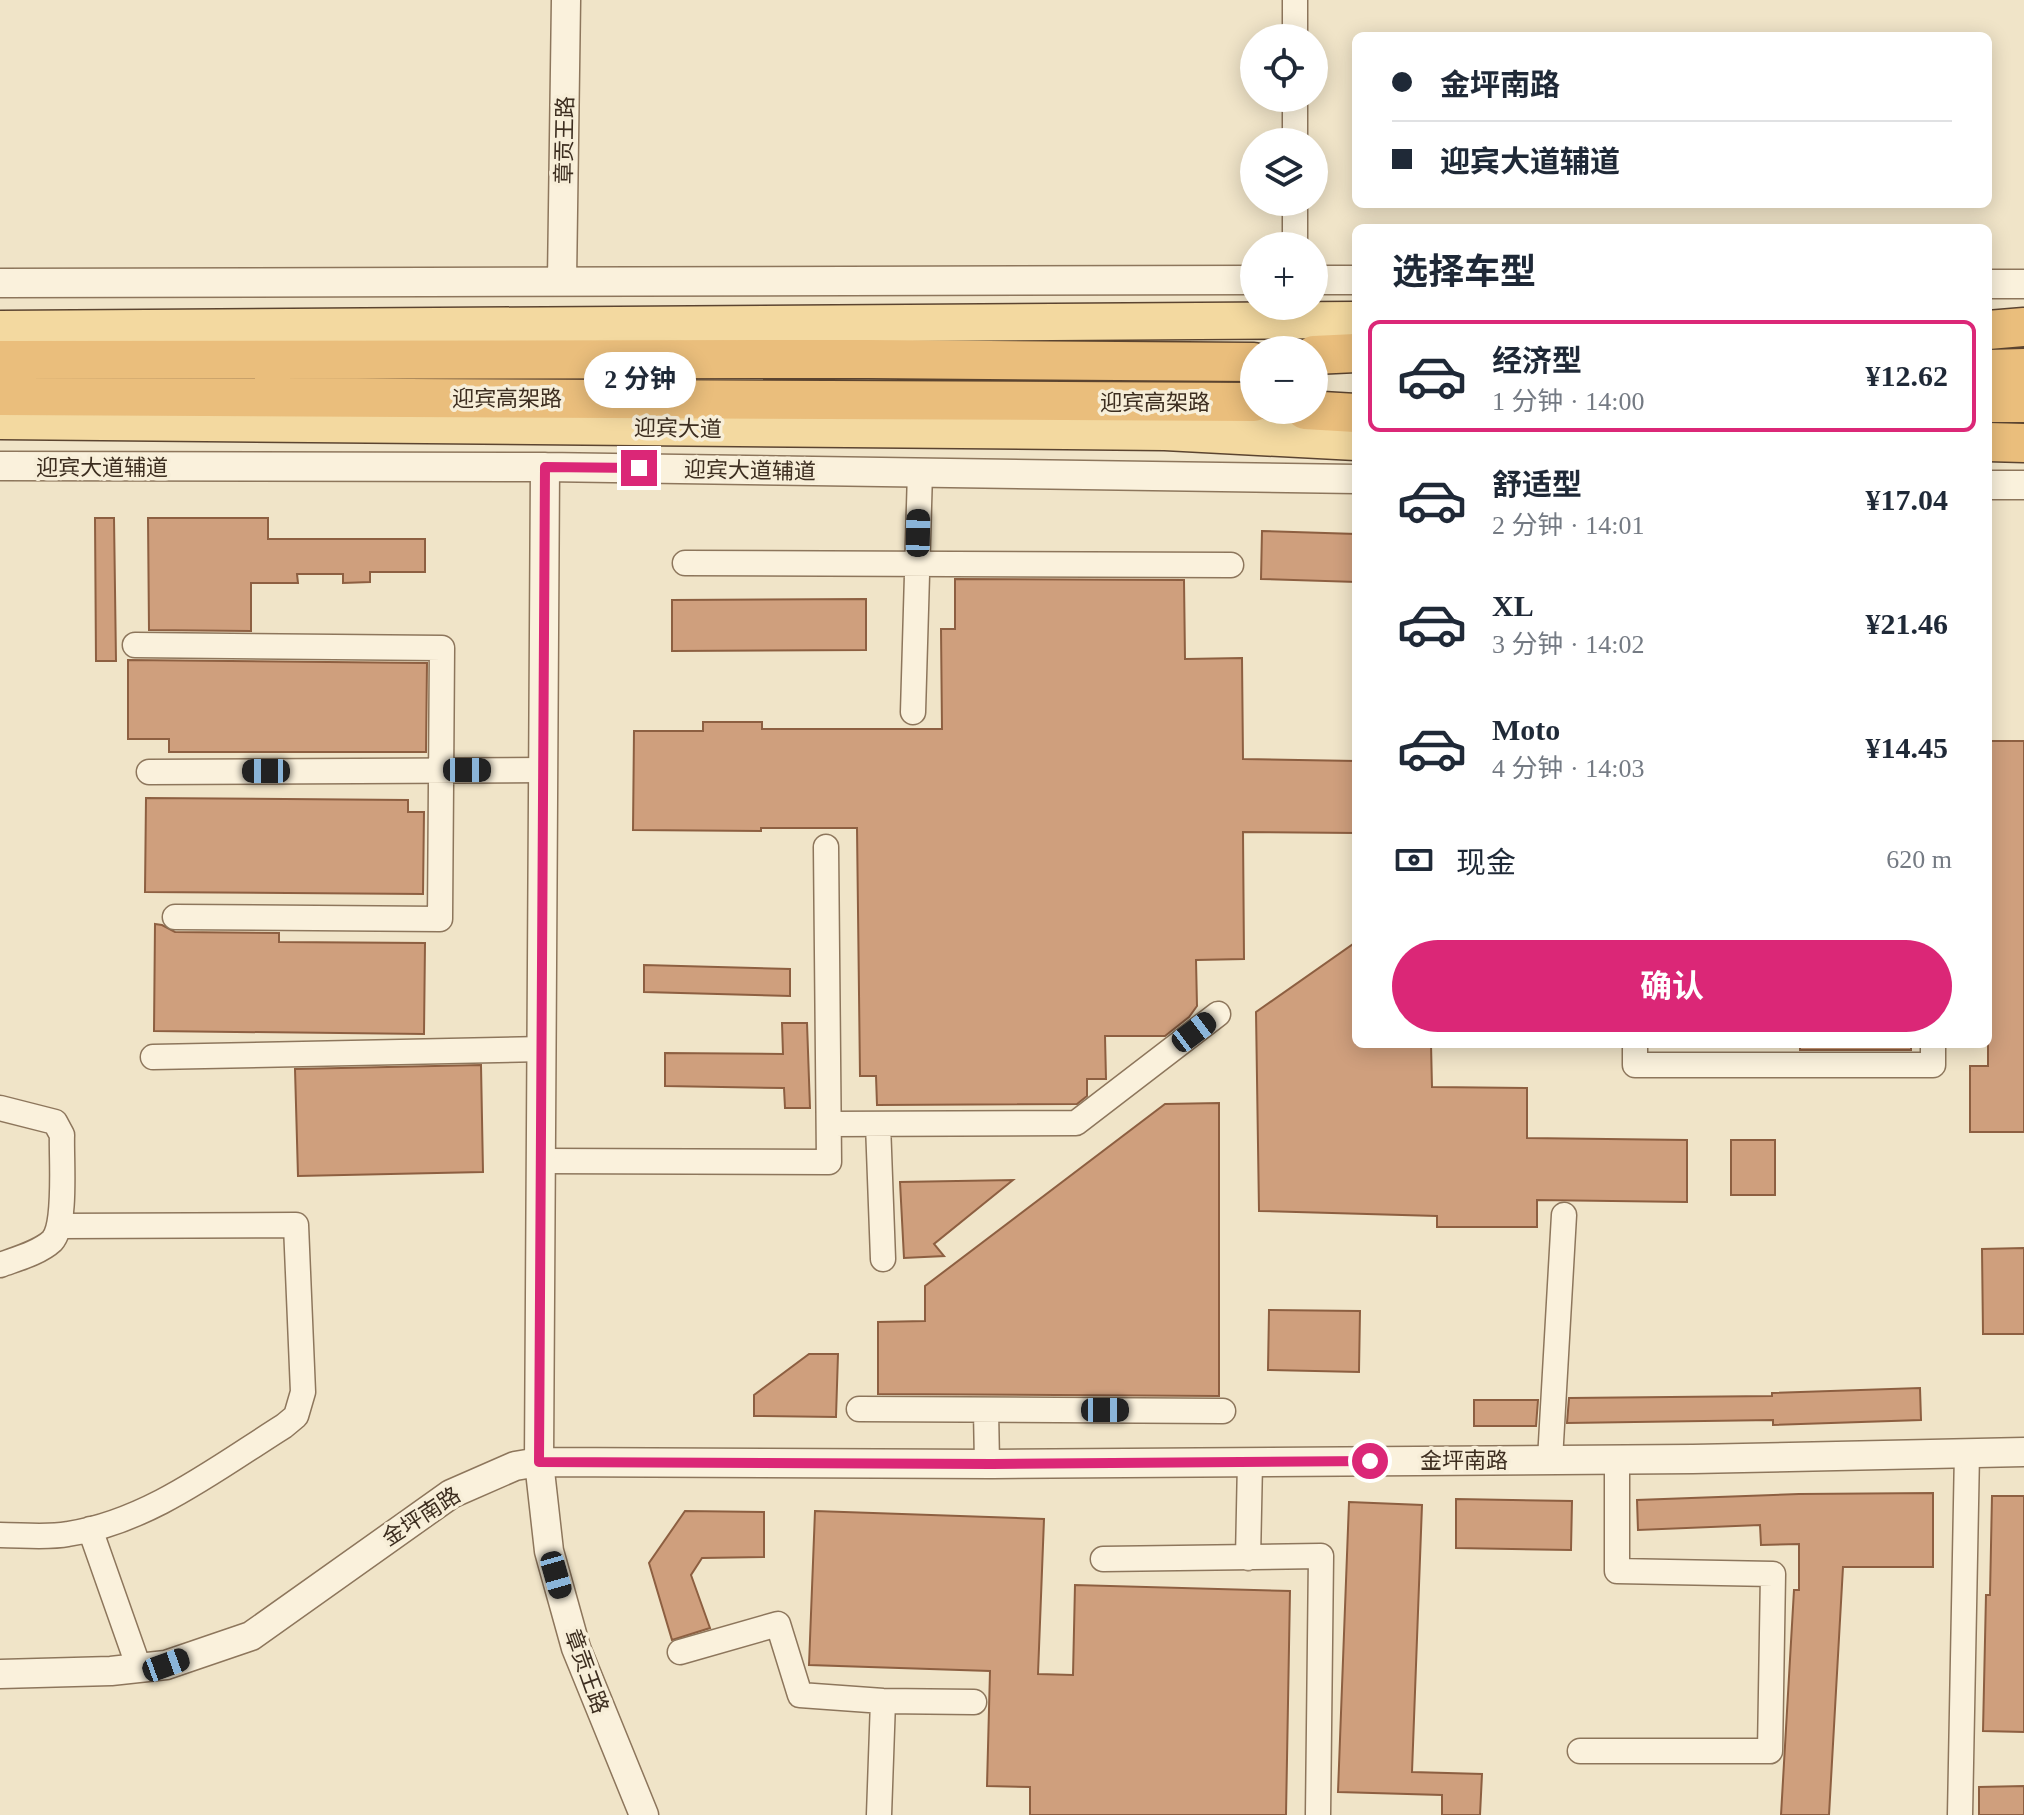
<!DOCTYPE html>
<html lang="zh">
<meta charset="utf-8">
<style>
body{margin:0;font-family:"Times New Roman","Noto Sans SC",serif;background:#f2f2f3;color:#1f2937;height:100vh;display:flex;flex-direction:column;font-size:30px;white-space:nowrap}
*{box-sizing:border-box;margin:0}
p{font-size:26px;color:#747a83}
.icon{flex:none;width:44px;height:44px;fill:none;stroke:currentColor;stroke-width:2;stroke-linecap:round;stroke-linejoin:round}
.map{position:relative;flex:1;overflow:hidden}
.panel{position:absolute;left:1352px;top:224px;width:640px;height:824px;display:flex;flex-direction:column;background:#fff;border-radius:12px;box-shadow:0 4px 20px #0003}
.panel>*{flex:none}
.top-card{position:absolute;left:1352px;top:32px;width:640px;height:176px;border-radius:12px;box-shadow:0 4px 20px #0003;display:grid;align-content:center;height:176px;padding:0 40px;background:#fff}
.controls{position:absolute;left:1240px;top:24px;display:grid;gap:16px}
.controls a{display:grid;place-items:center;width:88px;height:88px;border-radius:50%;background:#fff;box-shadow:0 4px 20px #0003;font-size:40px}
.end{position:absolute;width:36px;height:36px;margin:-18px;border:10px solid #db2777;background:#fff;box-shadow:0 0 0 4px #fff}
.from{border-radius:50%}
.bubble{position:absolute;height:56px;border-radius:28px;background:#fff;box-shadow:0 4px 20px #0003;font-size:26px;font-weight:700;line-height:56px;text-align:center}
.car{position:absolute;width:24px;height:48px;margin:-24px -12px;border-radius:10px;box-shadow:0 0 6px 2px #0007;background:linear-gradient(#222 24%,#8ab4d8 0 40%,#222 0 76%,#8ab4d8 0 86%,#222 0)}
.top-card b{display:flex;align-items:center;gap:28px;height:76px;font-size:30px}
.top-card b+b{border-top:2px solid #e0e1e3}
.top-card i{width:20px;height:20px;background:#1f2937}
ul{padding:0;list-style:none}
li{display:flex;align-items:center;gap:24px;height:112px;margin:0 16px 12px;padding:0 24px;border:4px solid transparent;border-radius:12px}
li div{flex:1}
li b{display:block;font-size:30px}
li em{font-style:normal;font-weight:700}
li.active{border-color:#db2777}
li>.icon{width:72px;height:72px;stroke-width:1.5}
h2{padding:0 40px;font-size:36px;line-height:96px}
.pay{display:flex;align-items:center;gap:20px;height:88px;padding:0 40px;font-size:30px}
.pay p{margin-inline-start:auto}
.primary-button{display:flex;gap:16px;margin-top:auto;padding:16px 40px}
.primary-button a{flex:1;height:92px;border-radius:48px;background:#db2777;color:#fff;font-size:32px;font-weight:700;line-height:92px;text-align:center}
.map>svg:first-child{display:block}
.building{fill:#cf9f7d;stroke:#8d5f41;stroke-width:2}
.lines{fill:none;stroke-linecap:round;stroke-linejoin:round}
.minor-casing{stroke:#8d765c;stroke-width:27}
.tertiary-casing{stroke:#8d765c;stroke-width:31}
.primary-casing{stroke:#5b4430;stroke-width:39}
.trunk-casing{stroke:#5b4430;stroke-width:41}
.minor{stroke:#faf1dc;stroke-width:24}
.tertiary{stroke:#faf1dc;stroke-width:28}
.primary{stroke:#f3d9a0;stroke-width:36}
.trunk{stroke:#eabe7c;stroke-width:38}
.route{stroke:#db2777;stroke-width:10}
.labels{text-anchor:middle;stroke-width:7;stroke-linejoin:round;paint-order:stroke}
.street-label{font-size:22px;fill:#3d2e20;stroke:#f7eed8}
</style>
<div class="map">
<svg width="2024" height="1815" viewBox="0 0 2024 1815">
<rect width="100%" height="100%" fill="#f0e4c8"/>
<path class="building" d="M95 518H114L116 661H96Z
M148 518H268V539H425V572H370V582L343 583V574H297L298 583H251V631L149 630Z
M1262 531 1356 534V582L1261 579Z
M955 579 1184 580 1185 659 1242 658 1243 759 1356 761V833L1243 832 1244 959 1196 960 1197 1006 1189 1017 1165 1036H1105L1106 1079H1087V1096L1077 1104 877 1105 876 1076H860L857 828H761V831L633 830 634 731H703V722H762V729H942L941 629H955Z
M866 599V650L672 651V600Z
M128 660 427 663 426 752H169V739H128Z
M1988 741H2024V1132H1970V1066H1988Z
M146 798 408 800V812H424L423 894 145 892Z
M155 924 162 925 175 932 279 933V942L425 943 424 1034 154 1031Z
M1356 942V1044H1431L1432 1087 1527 1088V1138L1687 1140V1202L1537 1200V1227H1437V1216L1259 1211 1256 1012Z
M644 965 790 969V996L644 992Z
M782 1023H807L810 1108H785L784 1088 665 1086V1053L783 1054Z
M1800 1044H1911V1050H1800Z
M481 1065 483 1172 298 1176 295 1069Z
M1219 1103V1396L878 1394V1322L925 1321V1286L1165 1104Z
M1731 1140H1775V1195H1731Z
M1013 1180 934 1244 944 1256 904 1258 900 1182Z
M2024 1248V1334H1983L1982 1249Z
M1269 1310 1360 1311 1359 1372 1268 1370Z
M809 1354H838L836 1417 754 1416V1395Z
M1920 1388 1921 1420 1773 1425V1420L1567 1423 1569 1398 1772 1396V1393Z
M1474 1400H1538L1536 1426H1474Z
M1933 1493V1567H1843L1829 1815H1781L1794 1590H1799V1544L1761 1545 1760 1525 1638 1530 1637 1500 1799 1494Z
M1992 1496H2024V1732L1983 1731 1986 1595H1990Z
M1456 1499 1572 1501 1571 1550 1456 1548Z
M1349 1502 1422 1505 1412 1772 1482 1774 1480 1815H1442V1795L1338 1792Z
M685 1511 764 1512V1557L702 1558 691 1575 710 1628 672 1640 649 1563Z
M815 1511 1044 1519 1038 1674 1073 1675 1075 1585 1290 1591 1286 1815H1030V1787L987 1786 990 1671 809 1665Z
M2024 1786V1815H1979V1787Z"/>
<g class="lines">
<g class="minor-casing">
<path id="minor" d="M1295 38V0
M1295 142V98
M1295 246V202
M685 563 1231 565
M135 645 442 648 440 919 175 917
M913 712 920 472
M149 772 544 770
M1635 1044V1065H1933V1044
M153 1057 543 1049
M0 1108 55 1122 62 1135C61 1158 67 1225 52 1241 39 1253 16 1259 0 1265
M829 1124 1076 1123 1218 1014
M878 1124 883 1259
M542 1161 829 1162 826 847
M859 1409 1223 1411
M986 1410 987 1464
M1550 1460 1564 1215
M90 1529 139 1668
M0 1535C22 1535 47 1538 68 1534 148 1522 217 1468 284 1426L296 1416 303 1392 296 1225 60 1226
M1248 1558 1250 1462
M1103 1559 1321 1556 1318 1815
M680 1652 778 1624 800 1695 883 1701 974 1702
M1580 1751H1770L1773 1574 1617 1571V1459
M879 1815 883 1701
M1960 1815 1967 1452"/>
</g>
<g class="tertiary-casing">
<path id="tertiary" d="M562 280 566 0
M1314 280H1356
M0 283 1254 280
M1988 284H2024
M0 466 545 467 1356 479
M545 467 539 1462 549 1551 576 1648 644 1815
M1988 485H2024
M0 1674 111 1671 166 1665 251 1636 451 1494 515 1466 539 1462 992 1464 1693 1459 2024 1452"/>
</g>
<g class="primary-casing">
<path id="primary" d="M0 329 1356 320
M0 421 1165 432 1356 442"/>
</g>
<g class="trunk-casing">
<path id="trunk" d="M1988 330 2024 327
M1314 355 1356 353
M0 360 868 359 1254 362
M1988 369 2024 368
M0 396 1254 402
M1988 403H2024
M1305 410 1356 413
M1988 442 2024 443"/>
</g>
<use href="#minor" class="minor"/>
<use href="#tertiary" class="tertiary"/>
<use href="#primary" class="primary"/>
<use href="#trunk" class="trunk"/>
</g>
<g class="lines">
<path class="route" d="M639 468 545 467 539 1462 992 1464 1370 1461"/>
</g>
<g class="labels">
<g class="street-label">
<text transform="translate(564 140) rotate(-89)" y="8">章贡王路</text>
<text x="507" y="406">迎宾高架路</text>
<text x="1155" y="410">迎宾高架路</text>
<text transform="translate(678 428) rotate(1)" y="8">迎宾大道</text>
<text x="102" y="475">迎宾大道辅道</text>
<text transform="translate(750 470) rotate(1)" y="8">迎宾大道辅道</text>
<text x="1464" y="1468">金坪南路</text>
<text transform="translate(421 1516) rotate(-33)" y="8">金坪南路</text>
<text transform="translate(587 1671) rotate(70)" y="8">章贡王路</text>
</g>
</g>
</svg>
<div class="controls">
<a><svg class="icon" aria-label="locate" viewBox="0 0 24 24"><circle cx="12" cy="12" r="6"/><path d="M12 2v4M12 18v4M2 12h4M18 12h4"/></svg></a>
<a><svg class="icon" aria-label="layers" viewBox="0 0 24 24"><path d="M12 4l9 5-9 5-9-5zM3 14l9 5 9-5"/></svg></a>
<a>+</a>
<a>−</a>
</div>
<i class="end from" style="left:1370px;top:1461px"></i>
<i class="end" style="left:639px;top:468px"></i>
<div class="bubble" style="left:584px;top:352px;width:112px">2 分钟</div>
<i class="car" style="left:918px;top:533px;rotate:1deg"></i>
<i class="car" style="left:467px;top:770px;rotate:90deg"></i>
<i class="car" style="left:266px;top:771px;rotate:270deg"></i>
<i class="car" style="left:1194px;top:1032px;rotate:53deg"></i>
<i class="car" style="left:1105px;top:1410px;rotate:90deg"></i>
<i class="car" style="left:556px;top:1575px;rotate:164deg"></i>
<i class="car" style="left:166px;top:1665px;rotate:70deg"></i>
<div class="top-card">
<b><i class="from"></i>金坪南路</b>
<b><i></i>迎宾大道辅道</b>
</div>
<section class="panel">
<h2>选择车型</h2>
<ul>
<li class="active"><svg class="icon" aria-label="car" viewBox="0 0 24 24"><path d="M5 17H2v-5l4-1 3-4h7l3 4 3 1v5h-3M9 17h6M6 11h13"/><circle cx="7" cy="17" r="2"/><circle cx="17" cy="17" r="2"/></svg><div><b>经济型</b><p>1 分钟 · 14:00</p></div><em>¥12.62</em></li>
<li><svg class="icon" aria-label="car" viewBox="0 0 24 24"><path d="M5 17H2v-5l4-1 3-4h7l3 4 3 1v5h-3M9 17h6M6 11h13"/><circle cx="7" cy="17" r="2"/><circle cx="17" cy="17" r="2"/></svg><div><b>舒适型</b><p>2 分钟 · 14:01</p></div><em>¥17.04</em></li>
<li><svg class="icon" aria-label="car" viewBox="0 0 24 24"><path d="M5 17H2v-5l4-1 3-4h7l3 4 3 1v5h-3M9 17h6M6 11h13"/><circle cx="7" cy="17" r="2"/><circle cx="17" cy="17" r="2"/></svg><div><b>XL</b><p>3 分钟 · 14:02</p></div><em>¥21.46</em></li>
<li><svg class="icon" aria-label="car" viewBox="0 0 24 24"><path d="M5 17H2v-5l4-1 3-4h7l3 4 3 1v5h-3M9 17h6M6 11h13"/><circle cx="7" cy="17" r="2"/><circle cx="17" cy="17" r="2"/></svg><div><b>Moto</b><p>4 分钟 · 14:03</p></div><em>¥14.45</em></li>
</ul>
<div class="pay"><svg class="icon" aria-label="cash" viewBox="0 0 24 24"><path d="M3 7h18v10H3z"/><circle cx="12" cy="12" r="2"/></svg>现金<p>620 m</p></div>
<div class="primary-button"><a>确认</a></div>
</section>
</div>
